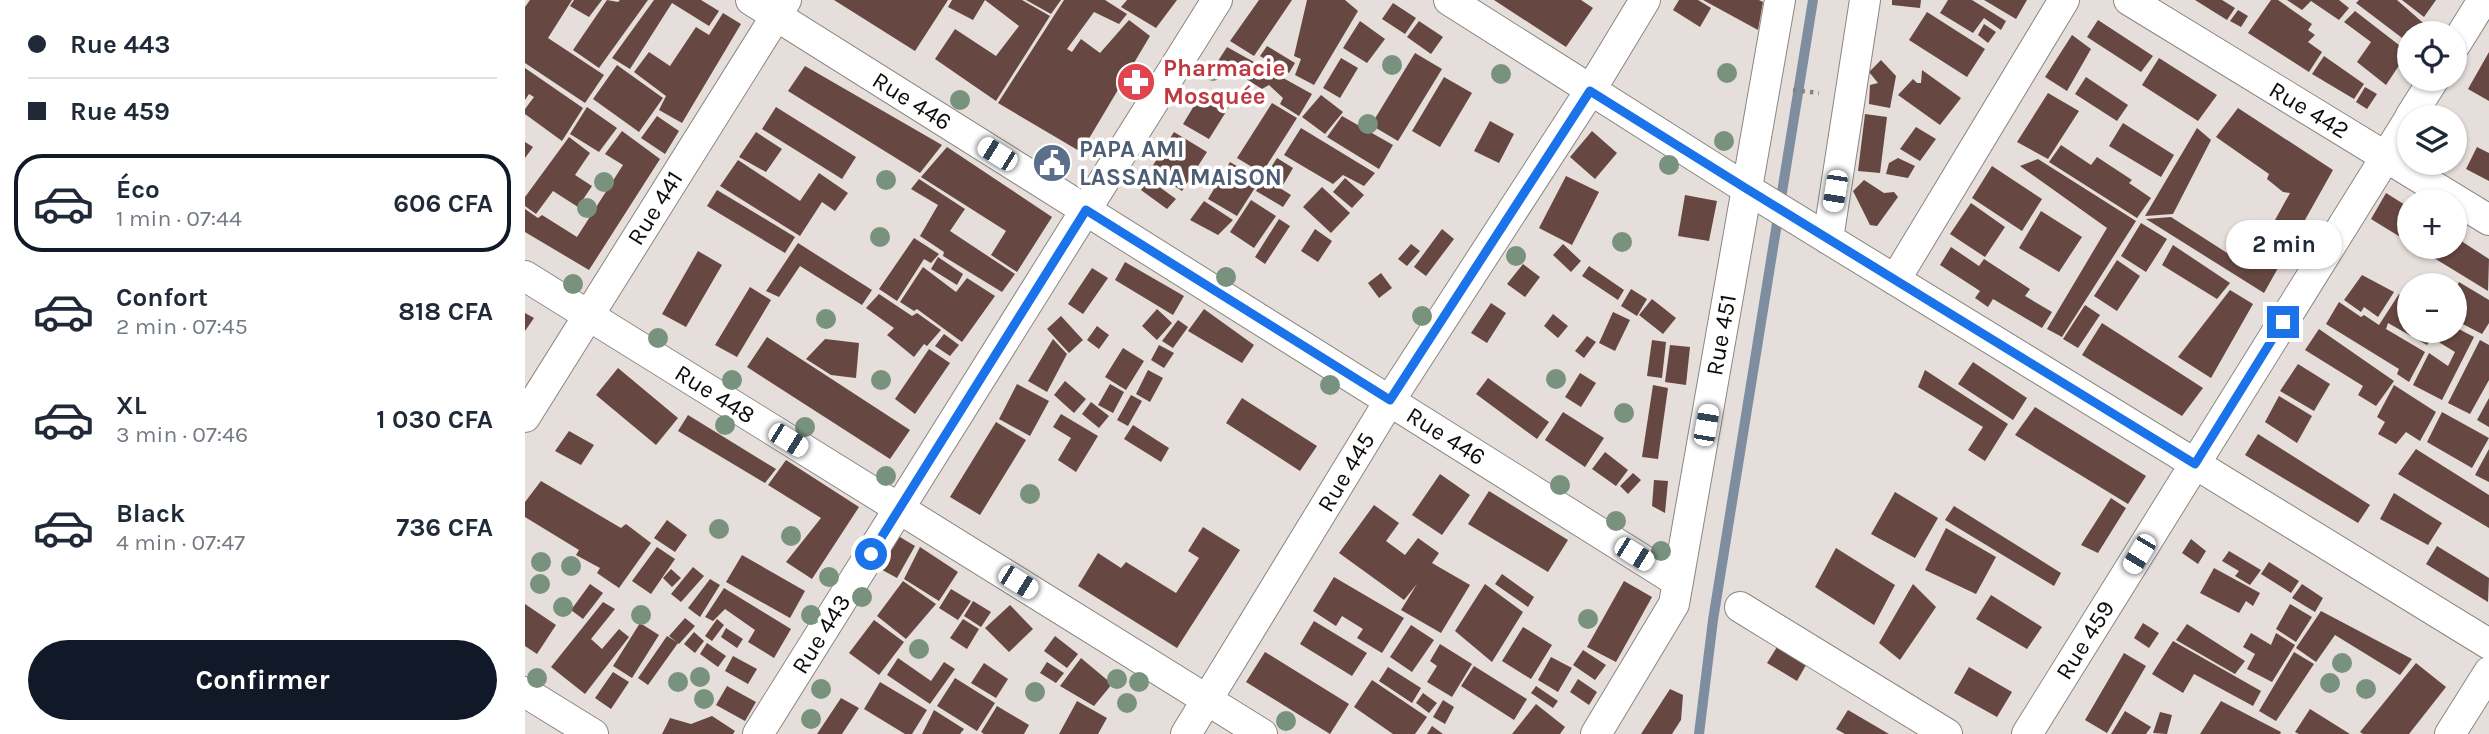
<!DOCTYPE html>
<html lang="fr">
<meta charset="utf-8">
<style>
body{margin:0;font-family:Karla,sans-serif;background:#f2f2f3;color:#1f2937;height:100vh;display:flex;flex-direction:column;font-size:26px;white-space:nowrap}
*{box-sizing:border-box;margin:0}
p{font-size:23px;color:#747a83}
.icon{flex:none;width:38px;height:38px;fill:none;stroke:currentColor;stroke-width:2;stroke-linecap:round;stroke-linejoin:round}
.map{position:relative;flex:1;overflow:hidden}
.side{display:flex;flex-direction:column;background:#fff;width:525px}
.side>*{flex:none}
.hud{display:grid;align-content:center;height:154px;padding:0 28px;background:#fff}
.controls{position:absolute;left:1872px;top:21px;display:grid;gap:14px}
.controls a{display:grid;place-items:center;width:70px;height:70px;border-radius:50%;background:#fff;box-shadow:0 2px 5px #0004;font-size:35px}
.end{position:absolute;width:32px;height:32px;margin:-16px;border:9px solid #1a73e8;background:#fff;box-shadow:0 0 0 4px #fff}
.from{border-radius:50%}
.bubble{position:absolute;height:49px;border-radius:24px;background:#fff;box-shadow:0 2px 5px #0004;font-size:23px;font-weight:700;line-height:49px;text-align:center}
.car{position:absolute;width:21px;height:42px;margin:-21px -10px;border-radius:9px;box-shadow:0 0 5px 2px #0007;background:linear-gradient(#fff 24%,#345 0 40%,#fff 0 76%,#345 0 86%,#fff 0)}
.hud b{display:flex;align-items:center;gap:24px;height:66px;font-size:26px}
.hud b+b{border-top:2px solid #e0e1e3}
.hud i{width:18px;height:18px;background:#1f2937}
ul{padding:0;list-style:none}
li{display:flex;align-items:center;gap:21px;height:98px;margin:0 14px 10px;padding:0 14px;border:4px solid transparent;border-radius:28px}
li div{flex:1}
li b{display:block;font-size:26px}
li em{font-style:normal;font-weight:700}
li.on{border-color:#111827}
li>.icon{width:63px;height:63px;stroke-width:1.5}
.button{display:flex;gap:14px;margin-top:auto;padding:14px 28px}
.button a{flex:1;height:80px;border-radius:42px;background:#111827;color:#fff;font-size:28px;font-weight:700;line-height:80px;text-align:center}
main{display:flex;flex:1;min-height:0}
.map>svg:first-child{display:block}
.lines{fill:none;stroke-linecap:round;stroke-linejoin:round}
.stream{stroke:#7e8d9f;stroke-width:10}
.building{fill:#674741}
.minor-casing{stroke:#8c8682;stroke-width:32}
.path{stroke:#888380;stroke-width:4.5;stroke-dasharray:3.5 5;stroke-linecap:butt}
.minor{stroke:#fff;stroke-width:30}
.tree{fill:#79927e}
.route{stroke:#1a73e8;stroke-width:9}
.labels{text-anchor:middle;stroke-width:7;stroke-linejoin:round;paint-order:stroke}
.health-label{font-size:24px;font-weight:bold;fill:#be3a42;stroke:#fff;text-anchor:start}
.street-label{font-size:24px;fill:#0e0c0a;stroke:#fff}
.service-label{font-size:24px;font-weight:bold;fill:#4e5e75;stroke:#fff;text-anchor:start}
</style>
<main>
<section class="side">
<div class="hud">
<b><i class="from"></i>Rue 443</b>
<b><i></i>Rue 459</b>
</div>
<ul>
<li class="on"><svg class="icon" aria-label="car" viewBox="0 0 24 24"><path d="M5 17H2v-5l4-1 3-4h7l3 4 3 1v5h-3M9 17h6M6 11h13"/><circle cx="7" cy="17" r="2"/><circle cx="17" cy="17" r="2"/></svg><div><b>Éco</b><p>1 min · 07:44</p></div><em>606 CFA</em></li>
<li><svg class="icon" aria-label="car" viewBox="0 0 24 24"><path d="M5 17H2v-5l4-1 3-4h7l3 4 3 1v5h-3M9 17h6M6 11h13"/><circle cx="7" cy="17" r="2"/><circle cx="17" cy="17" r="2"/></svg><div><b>Confort</b><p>2 min · 07:45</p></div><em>818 CFA</em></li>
<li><svg class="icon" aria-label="car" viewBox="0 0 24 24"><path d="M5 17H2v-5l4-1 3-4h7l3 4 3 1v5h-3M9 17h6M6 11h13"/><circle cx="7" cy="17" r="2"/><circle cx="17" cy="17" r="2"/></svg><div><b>XL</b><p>3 min · 07:46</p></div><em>1 030 CFA</em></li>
<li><svg class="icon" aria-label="car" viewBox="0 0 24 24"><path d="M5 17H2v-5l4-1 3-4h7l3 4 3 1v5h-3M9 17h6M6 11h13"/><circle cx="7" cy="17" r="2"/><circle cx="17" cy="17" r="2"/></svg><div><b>Black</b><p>4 min · 07:47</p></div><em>736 CFA</em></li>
</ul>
<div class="button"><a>Confirmer</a></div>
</section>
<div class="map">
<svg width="1964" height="734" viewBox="0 0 1964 734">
<rect width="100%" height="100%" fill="#e5deda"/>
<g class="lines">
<path class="stream" d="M1174 734 1188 620 1288 0"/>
</g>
<path class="building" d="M5 0H47L23 38 79 75 60 103 0 63V7Z
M49 0H77L64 17 45 6Z
M82 0 93 2 95 0H123L74 68 48 50Z
M129 0H176L194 11 184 26 147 3 105 69 87 58Z
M309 0H423L390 51Z
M427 0H497L525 16 471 101 410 59 430 29 471 56 494 26 460 0 448 20 423 7Z
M501 0H536L526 14Z
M539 0H580L602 14 594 24 569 12 542 49 547 52 556 39 575 53 604 20 625 36 556 152 473 103Z
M602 0H652L631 28 596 7Z
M734 0H767L729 56 705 41Z
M782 0H820L833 11 789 85 770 75 776 59 769 56Z
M969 0H1056L1068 8 1041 47Z
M1154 0H1173L1186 8 1175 27 1148 10Z
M1178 0H1234L1238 2 1233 30Z
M1367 0H1396L1395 8 1367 5Z
M1423 0H1447L1481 21 1476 30 1459 18 1448 33 1415 13Z
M1459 0H1502L1491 19Z
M1670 0H1697L1710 8 1702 20Z
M1746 0H1753L1787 24 1783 30 1790 35 1783 42 1797 52 1784 72 1723 33Z
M1762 0H1814L1824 8 1814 20 1786 1 1777 10Z
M1834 0H1872L1904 28 1899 33H1885V44L1831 3Z
M1877 0H1911L1899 17Z
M868 3 891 18 880 34 857 19Z
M1713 10 1723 16 1716 27 1705 21Z
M1830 11 1883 52 1861 85 1832 62 1846 42 1819 22Z
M1402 12 1460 49 1442 77 1384 40Z
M198 13 216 24 157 123 134 110 141 96 109 72 124 52 145 66 171 27 184 35Z
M1573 20 1628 56 1616 72 1562 37Z
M835 21 860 39 842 63 818 48Z
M894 21 918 37 906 54 882 37Z
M1459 24 1471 32 1463 43 1453 35Z
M1547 35 1566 49 1542 91 1520 77Z
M742 46 770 63 764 73 735 56Z
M702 47 787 94 774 116 755 104 758 98 744 85 737 89 693 61Z
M1964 52V101L1943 89Z
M890 53 917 69 873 141 846 125Z
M1799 56 1839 84 1829 99 1787 74Z
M816 58 833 68 815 98 798 88Z
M1634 58 1692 95 1673 121 1617 85Z
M1356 60 1371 76 1365 108 1344 104 1345 85 1353 83 1344 72Z
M92 65 138 98 114 132 68 99Z
M280 66 417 145 395 173 263 91Z
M0 68 58 108 37 141 0 114V109L9 97 4 94 0 100Z
M1397 70 1436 98 1415 125 1373 95 1388 79 1392 83H1396Z
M919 77 947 93 915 147 887 131Z
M1561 77 1603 105 1592 121 1550 94Z
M1840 87 1852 94 1842 109 1831 102Z
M678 91 704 107 684 139 658 124Z
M1523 93 1554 111 1523 159 1492 142Z
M796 95 818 112 800 134 777 117Z
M747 103 772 118 737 173 712 158Z
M62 107 92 128 74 152 45 134Z
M251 107 331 157 317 179 237 129Z
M1713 108 1808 170 1739 293 1621 219 1646 217 1724 267 1765 193 1758 192 1742 179 1744 174 1691 137Z
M1340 114 1362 117 1355 173 1333 171Z
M132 116 154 131 140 154 116 138Z
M817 116 868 145 854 169 802 137Z
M965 121 989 134 974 163 949 151Z
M1598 123 1649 155 1636 177 1584 146Z
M1391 127 1411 139 1395 161 1375 149Z
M776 128 850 173 839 186 818 175 808 184 759 155Z
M1672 128 1686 140 1648 214 1620 216Z
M97 131 135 159 64 270 0 232V209L13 218 17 215 52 237 98 165 80 154Z
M1067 131 1092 153 1070 179 1045 157Z
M231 132 257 149 241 172 214 157Z
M649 132 682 152 657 191 625 170Z
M44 137 65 153 50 175 67 186 53 207 28 191 11 214 0 206V197Z
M0 142 8 147 0 158Z
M1536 145 1566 165 1572 157 1607 180 1604 183 1626 198 1612 218 1524 162Z
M422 147 527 217 492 272 466 255 481 231 396 177Z
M1952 147 1964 153V181L1941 169Z
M752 158 768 168 758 185 741 175Z
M1373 158 1390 166 1383 178 1361 174 1364 163Z
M1513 159 1611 221 1537 337 1522 329 1582 228 1495 166Z
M213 160 275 201 294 173 323 193 310 211 297 202 275 236 195 186Z
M705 162 735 180 712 216 683 199Z
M1467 166 1517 199 1497 231 1447 198Z
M1041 176 1074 192 1047 245 1014 228Z
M739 178 766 195 758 207 731 191Z
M820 178 839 195 827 208 808 192Z
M394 179 440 209 425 231 490 274 477 292 418 256 419 252 395 236 413 205 386 189Z
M625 180 651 199 642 209 616 190Z
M1339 180 1359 193 1369 192 1373 197 1352 226 1345 225 1328 191Z
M797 187 825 213 806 233 778 207Z
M192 190 270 237 260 253 182 206Z
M1861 193 1885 208V243L1846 219Z
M1160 195 1192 201 1184 241 1153 236Z
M726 200 751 216 729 248 705 232Z
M679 201 708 220 693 235 665 220Z
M1446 203 1480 227 1460 257 1425 234Z
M1516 211 1557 237 1534 272 1494 248Z
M754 219 765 226 740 264 730 257Z
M1616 223 1642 239 1621 272 1596 256Z
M790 229 807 241 793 262 776 251Z
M917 229 929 239 901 276 889 267Z
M1930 237 1964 259 1963 291 1891 247H1930Z
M389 238 414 254 406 263 399 259 372 301 354 289Z
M273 243 347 290 337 305 275 266 254 297 241 291Z
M886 244 895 251 882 266 873 259Z
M1038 244 1056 261 1046 272 1028 255Z
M1648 245 1705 283 1692 299 1637 265Z
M1426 247 1454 266 1459 259 1505 289 1500 296 1527 312 1517 328 1468 299 1463 307 1450 298 1455 291 1415 265Z
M173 251 197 265 161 327 137 314Z
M413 257 438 274 432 285 406 269Z
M1592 260 1615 276 1592 311 1569 296Z
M600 262 659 296 648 315 590 280Z
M998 264 1015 277 1000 297 982 284Z
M1064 266 1099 290 1093 300 1057 276Z
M398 267 431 292 442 278 470 296 437 342 392 309 389 311 375 302Z
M567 268 583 278 558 314 543 304Z
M856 273 867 288 854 298 843 283Z
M1837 275 1869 292 1853 317 1839 307 1836 312 1819 300Z
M1934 282 1964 300V323L1957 334 1930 320V290Z
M225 287 246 300 212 357 190 345Z
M1106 289 1122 299 1112 316 1096 306Z
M1705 290 1728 304 1686 378 1653 357Z
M354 294 387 316 392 313 416 330 402 346 399 344 389 357 362 335 369 328 341 308Z
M1874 294 1885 300V331H1911L1902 345 1863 323 1861 329 1900 352 1884 382 1872 374 1874 369 1801 324 1814 302 1836 317 1839 315 1854 325Z
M1127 299 1151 318 1138 334 1114 315Z
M966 303 981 313 962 343 946 333Z
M1560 305 1575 315 1553 348 1538 339Z
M632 309 647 323 632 340 617 326Z
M679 309 729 345 717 363 663 331Z
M1088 312 1105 320 1090 351 1074 343Z
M0 313 9 318 0 331Z
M1028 314 1043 326 1033 338 1019 326Z
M536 316 558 340 544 353 522 329Z
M653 320 663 327 648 348 637 341Z
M1577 323 1678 388 1657 416 1557 355Z
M572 326 584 335 574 349 562 340Z
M1930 327 1949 337 1917 400 1888 385 1904 353 1923 366 1930 352 1912 341 1917 331H1930Z
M1794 329 1869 381 1851 406 1833 395 1838 386 1780 350Z
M419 334 434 345 425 356 410 346Z
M1062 336 1071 342 1059 358 1050 351Z
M242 337 385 430 365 459 222 367Z
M300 339 334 343 331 378 306 375 281 359Z
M528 339 542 354 522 392 503 381Z
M1127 340 1141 342 1137 378 1122 376Z
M1955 340 1964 345V380L1945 414 1923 403Z
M634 345 649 353 639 368 626 360Z
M1145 345 1165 347 1161 385 1140 382Z
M598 348 619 361 601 390 580 377Z
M404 349 425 363 390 414 370 399Z
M1448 362 1502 398 1488 420 1433 384Z
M1773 364 1805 384 1789 411 1755 391Z
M93 368 153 418 131 445 71 395Z
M623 370 638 378 625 402 611 394Z
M1400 370 1483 424 1460 461 1443 450 1458 427 1393 387Z
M1055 373 1071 383 1056 407 1040 397Z
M963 378 1024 422 1012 439 951 394Z
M540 381 561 399 549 413 529 395Z
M492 384 524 401 505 436 474 419Z
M585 384 599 392 588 413 573 405Z
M1128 385 1143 388 1133 459 1117 457Z
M1869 385 1911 412 1895 441 1881 432 1871 444 1853 434 1860 422 1852 417Z
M606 395 617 401 603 426 592 420Z
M1754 396 1787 416 1772 443 1740 422Z
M717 398 792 446 775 471 701 423Z
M1964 398V427L1952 420Z
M566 402 584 416 574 428 557 414Z
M1510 407 1621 476 1603 504 1490 435Z
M1038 412 1079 438 1060 467 1020 440Z
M1917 412 1964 438 1947 468 1902 442Z
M536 414 573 436 551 472 533 460 546 438 528 427Z
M163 415 251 469 240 483 153 431Z
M471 422 501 440 455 515 425 497Z
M608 425 644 448 636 462 599 439Z
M44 431 69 445 56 465 30 451Z
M1733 434 1845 505 1833 523 1720 455Z
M1891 449 1964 495V528L1873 474Z
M1964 449V482L1950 475Z
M1080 452 1103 470 1091 486 1067 469Z
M261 460 334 507 287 579 261 562 296 518 243 485Z
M1108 473 1116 480 1103 494 1095 486Z
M915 474 945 495 917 535 887 515Z
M1129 480 1143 481 1140 513 1127 506Z
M16 481 96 528 101 524 126 543 94 588 72 573 75 568 51 555 54 550 0 517V502Z
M964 491 1043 540 1023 572 943 524Z
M1370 492 1413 518 1390 558 1346 534Z
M1869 493 1917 523 1903 545 1855 519Z
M1586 498 1601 508 1573 553 1556 545Z
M849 505 874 523 861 541 880 555 893 538 914 553 907 563 945 585 916 633 876 610 892 584 879 600 814 553Z
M1429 506 1536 573 1529 586 1420 520Z
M142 520 162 535 150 552 129 538Z
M678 527 715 550 652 648 553 586 573 553 596 568 601 562 651 593 674 558 663 551Z
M1421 528 1471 557 1451 594 1400 570Z
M370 534 390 546 372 578 350 566Z
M1666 539 1681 551 1673 564 1657 553Z
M1912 546 1964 578 1963 602 1901 564Z
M132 547 150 559 126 594 107 581Z
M395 547 433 572 414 601 379 579Z
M1311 548 1370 585 1349 625 1290 587Z
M1704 551 1736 570 1725 585 1710 576 1714 571 1697 561Z
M217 555 280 591 265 618 201 582Z
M1744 562 1774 581 1766 593 1736 574Z
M168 567 179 576 156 602 146 594Z
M1689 568 1735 593 1728 606 1721 601 1714 613 1675 593Z
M146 569 156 578 147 587 138 578Z
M977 574 1009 597 1003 607 970 584Z
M809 577 879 618 857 653 832 638 838 629 817 616 811 626 788 611Z
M185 579 195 585 175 617 163 608Z
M378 581 411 604 381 639 352 616Z
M1099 581 1127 597 1091 662 1062 647Z
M65 584 78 593 58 619 46 610Z
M960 584 998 612 967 662 930 631Z
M1388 584 1411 607 1375 660 1354 643Z
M1777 584 1798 598 1790 612 1767 598Z
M199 588 266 629 249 658 223 642 230 630 200 609 188 621 180 617Z
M426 589 446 601 433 620 414 608Z
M1466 595 1517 627 1502 649 1451 619Z
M448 601 466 612 456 627 439 616Z
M78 602 90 609 66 639 77 649 94 629 104 637 60 694 26 667Z
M0 604 31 625 12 654 0 646Z
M1765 604 1787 617 1771 642 1751 629Z
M485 605 508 629 484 652 460 628Z
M1796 611 1887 659 1875 675 1810 635 1791 662 1771 648Z
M160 618 170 626 154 644 144 636Z
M192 619 199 625 187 641 180 636Z
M438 619 454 629 442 649 425 638Z
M349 620 379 642 354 675 324 653Z
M789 621 842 653 827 676 775 644Z
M115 623 134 635 107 678 88 666Z
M1618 623 1634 633 1624 648 1609 638Z
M1662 624 1720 661 1710 674 1651 640Z
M886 625 909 640 887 672 865 657Z
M998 627 1027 645 1006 679 977 661Z
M201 628 218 639 212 648 196 637Z
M169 632 179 641 170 653 159 644Z
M1726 633 1746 645 1751 633 1770 645 1747 682 1722 669 1730 654 1718 647Z
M142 636 153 643 123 685 113 678Z
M530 636 553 654 542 668 519 651Z
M1648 641 1736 691 1728 706 1669 674 1658 693 1627 674Z
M182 643 201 656 193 667 175 654Z
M915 644 947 664 927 697 902 682 912 666 905 661Z
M1252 647 1281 665 1272 681 1242 663Z
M1058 650 1081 665 1070 680 1048 665Z
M740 652 824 704 805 734 721 682Z
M1769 652 1789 664 1751 721 1734 711Z
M1599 653 1621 666 1582 733 1560 720Z
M208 656 232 669 223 684 200 671Z
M1026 657 1047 668 1033 692 1013 680Z
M373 658 406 681 419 662 430 669 405 704 362 675Z
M556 658 587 684 569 706 535 686Z
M522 662 539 673 531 683 515 673Z
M459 663 483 679 471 698 446 683Z
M1891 663 1921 687 1884 734H1838L1835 732Z
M949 666 1002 699 989 720 936 686Z
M863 667 896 688 887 703 854 681Z
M1444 667 1487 692 1472 717 1429 693Z
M88 672 104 682 86 709 70 698Z
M430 678 470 703 452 731 412 706Z
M1053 679 1072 692 1064 705 1045 692Z
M847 680 902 717 890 734H868L829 707Z
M355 682 402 710 387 734H380L339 709Z
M202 686 231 702 220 721 191 705Z
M1011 686 1033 701 1028 708 1006 693Z
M1145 689 1158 695 1156 720 1147 734H1116Z
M898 693 912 703 904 713 891 703Z
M316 698 334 708 317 734H292Z
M918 700 929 707 920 724 908 717Z
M552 701 582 718 573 734H534Z
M1696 701 1756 732 1755 734H1675Z
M1011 704 1040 727 1035 734H987Z
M472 706 504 725 499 734H459L456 732Z
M1785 709 1825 734H1774L1770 732Z
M409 710 439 729 435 734H397Z
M1323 710 1364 734H1320L1311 729Z
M1600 711 1626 727 1621 734H1586Z
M1635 712 1647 715 1642 734 1628 733Z
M187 716 210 731 208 734H137L145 718 166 724Z
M907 726 918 734H902Z"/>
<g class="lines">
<g class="minor-casing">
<path id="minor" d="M226 0 1153 582
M924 0 1222 189 1964 644
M1604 0 1964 220
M1930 45 1958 0
M1885 117 1909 79
M1303 239 1340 0
M0 276 737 734
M1370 280 1539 0
M0 417 261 0
M1215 607 1422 734
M0 692 68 734
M233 734 692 0
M661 734 865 400 1065 91 1120 0
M1071 734 1149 604 1255 0
M1502 734 1885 118
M1925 734 1964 672"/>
</g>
<path class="path" d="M1268 90 1294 93"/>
<use href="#minor" class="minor"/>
</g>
<g class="tree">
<circle cx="867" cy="65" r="10"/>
<circle cx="688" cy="71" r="10"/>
<circle cx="1202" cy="73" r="10"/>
<circle cx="976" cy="74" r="10"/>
<circle cx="435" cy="100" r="10"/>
<circle cx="843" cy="124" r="10"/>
<circle cx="1199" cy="141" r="10"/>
<circle cx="1144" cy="165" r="10"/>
<circle cx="361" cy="180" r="10"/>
<circle cx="79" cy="182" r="10"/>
<circle cx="62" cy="208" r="10"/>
<circle cx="355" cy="237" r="10"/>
<circle cx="1097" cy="242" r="10"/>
<circle cx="991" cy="256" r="10"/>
<circle cx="701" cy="277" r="10"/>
<circle cx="48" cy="284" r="10"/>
<circle cx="897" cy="316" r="10"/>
<circle cx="301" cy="319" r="10"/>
<circle cx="133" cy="338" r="10"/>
<circle cx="1031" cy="379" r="10"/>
<circle cx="207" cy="380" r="10"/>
<circle cx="356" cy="380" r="10"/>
<circle cx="805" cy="385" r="10"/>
<circle cx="1099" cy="413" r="10"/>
<circle cx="200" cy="425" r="10"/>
<circle cx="280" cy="427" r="10"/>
<circle cx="361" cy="476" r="10"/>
<circle cx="1035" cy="485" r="10"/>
<circle cx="505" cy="494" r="10"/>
<circle cx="1091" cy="521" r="10"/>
<circle cx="194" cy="529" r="10"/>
<circle cx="266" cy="536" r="10"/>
<circle cx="1136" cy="551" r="10"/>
<circle cx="16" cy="562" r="10"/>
<circle cx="46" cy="566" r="10"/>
<circle cx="304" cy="577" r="10"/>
<circle cx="15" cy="584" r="10"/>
<circle cx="337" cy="597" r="10"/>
<circle cx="38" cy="607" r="10"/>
<circle cx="116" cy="615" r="10"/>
<circle cx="286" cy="615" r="10"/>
<circle cx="1063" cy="619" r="10"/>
<circle cx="394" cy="649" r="10"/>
<circle cx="1817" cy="663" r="10"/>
<circle cx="175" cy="677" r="10"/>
<circle cx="12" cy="678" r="10"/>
<circle cx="592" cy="679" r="10"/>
<circle cx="153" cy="682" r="10"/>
<circle cx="614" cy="682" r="10"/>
<circle cx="1805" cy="683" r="10"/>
<circle cx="296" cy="689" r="10"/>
<circle cx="1841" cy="689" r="10"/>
<circle cx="510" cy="692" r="10"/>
<circle cx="179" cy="699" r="10"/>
<circle cx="602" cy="703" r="10"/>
<circle cx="286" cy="719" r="10"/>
<circle cx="761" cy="721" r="10"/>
</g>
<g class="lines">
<path class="route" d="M346 554 561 210 865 400 1065 91 1222 189 1670 464 1758 322"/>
</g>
<defs>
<g id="pharmacy-disc" transform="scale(2.0125)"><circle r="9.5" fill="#e0444e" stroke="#fff"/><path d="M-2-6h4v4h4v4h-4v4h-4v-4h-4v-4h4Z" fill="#fff"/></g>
<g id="civic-disc" transform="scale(2.0125)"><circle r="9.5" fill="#5c6f8a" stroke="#fff"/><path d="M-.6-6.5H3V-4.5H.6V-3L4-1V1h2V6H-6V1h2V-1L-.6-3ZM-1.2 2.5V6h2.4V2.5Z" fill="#fff"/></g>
</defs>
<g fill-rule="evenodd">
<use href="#pharmacy-disc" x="611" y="82"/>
<use href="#civic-disc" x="527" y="163"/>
</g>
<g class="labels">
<g class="health-label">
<text x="638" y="76">Pharmacie<tspan x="638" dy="28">Mosquée</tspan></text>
</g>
<g class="street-label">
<text transform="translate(387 101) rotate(32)" y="8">Rue 446</text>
<text transform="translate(1784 110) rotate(31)" y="8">Rue 442</text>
<text transform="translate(130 208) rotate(-58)" y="8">Rue 441</text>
<text transform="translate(1196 335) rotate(-80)" y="8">Rue 451</text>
<text transform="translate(190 394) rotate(32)" y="8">Rue 448</text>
<text transform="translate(921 436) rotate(32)" y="8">Rue 446</text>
<text transform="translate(821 472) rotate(-59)" y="8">Rue 445</text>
<text transform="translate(296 634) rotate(-58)" y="8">Rue 443</text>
<text transform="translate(1560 640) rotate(-58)" y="8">Rue 459</text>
</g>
<g class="service-label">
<text x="554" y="157">PAPA AMI<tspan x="554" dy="28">LASSANA MAISON</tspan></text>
</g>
</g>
</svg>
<div class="controls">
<a><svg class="icon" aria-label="locate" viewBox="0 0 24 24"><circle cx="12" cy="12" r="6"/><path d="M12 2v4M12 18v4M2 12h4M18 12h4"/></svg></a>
<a><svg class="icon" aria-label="layers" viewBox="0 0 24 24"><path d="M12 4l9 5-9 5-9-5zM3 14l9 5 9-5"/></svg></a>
<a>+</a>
<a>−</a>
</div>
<i class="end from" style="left:346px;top:554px"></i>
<i class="end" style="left:1758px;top:322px"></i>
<div class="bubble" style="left:1701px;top:220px;width:116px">2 min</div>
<i class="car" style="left:472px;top:154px;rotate:302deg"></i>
<i class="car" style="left:1310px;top:191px;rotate:189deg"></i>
<i class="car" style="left:1181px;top:425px;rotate:10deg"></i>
<i class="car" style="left:263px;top:440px;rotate:122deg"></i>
<i class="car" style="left:1109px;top:554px;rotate:122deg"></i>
<i class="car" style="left:1614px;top:554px;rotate:211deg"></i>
<i class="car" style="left:493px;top:582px;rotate:122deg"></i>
</div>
</main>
